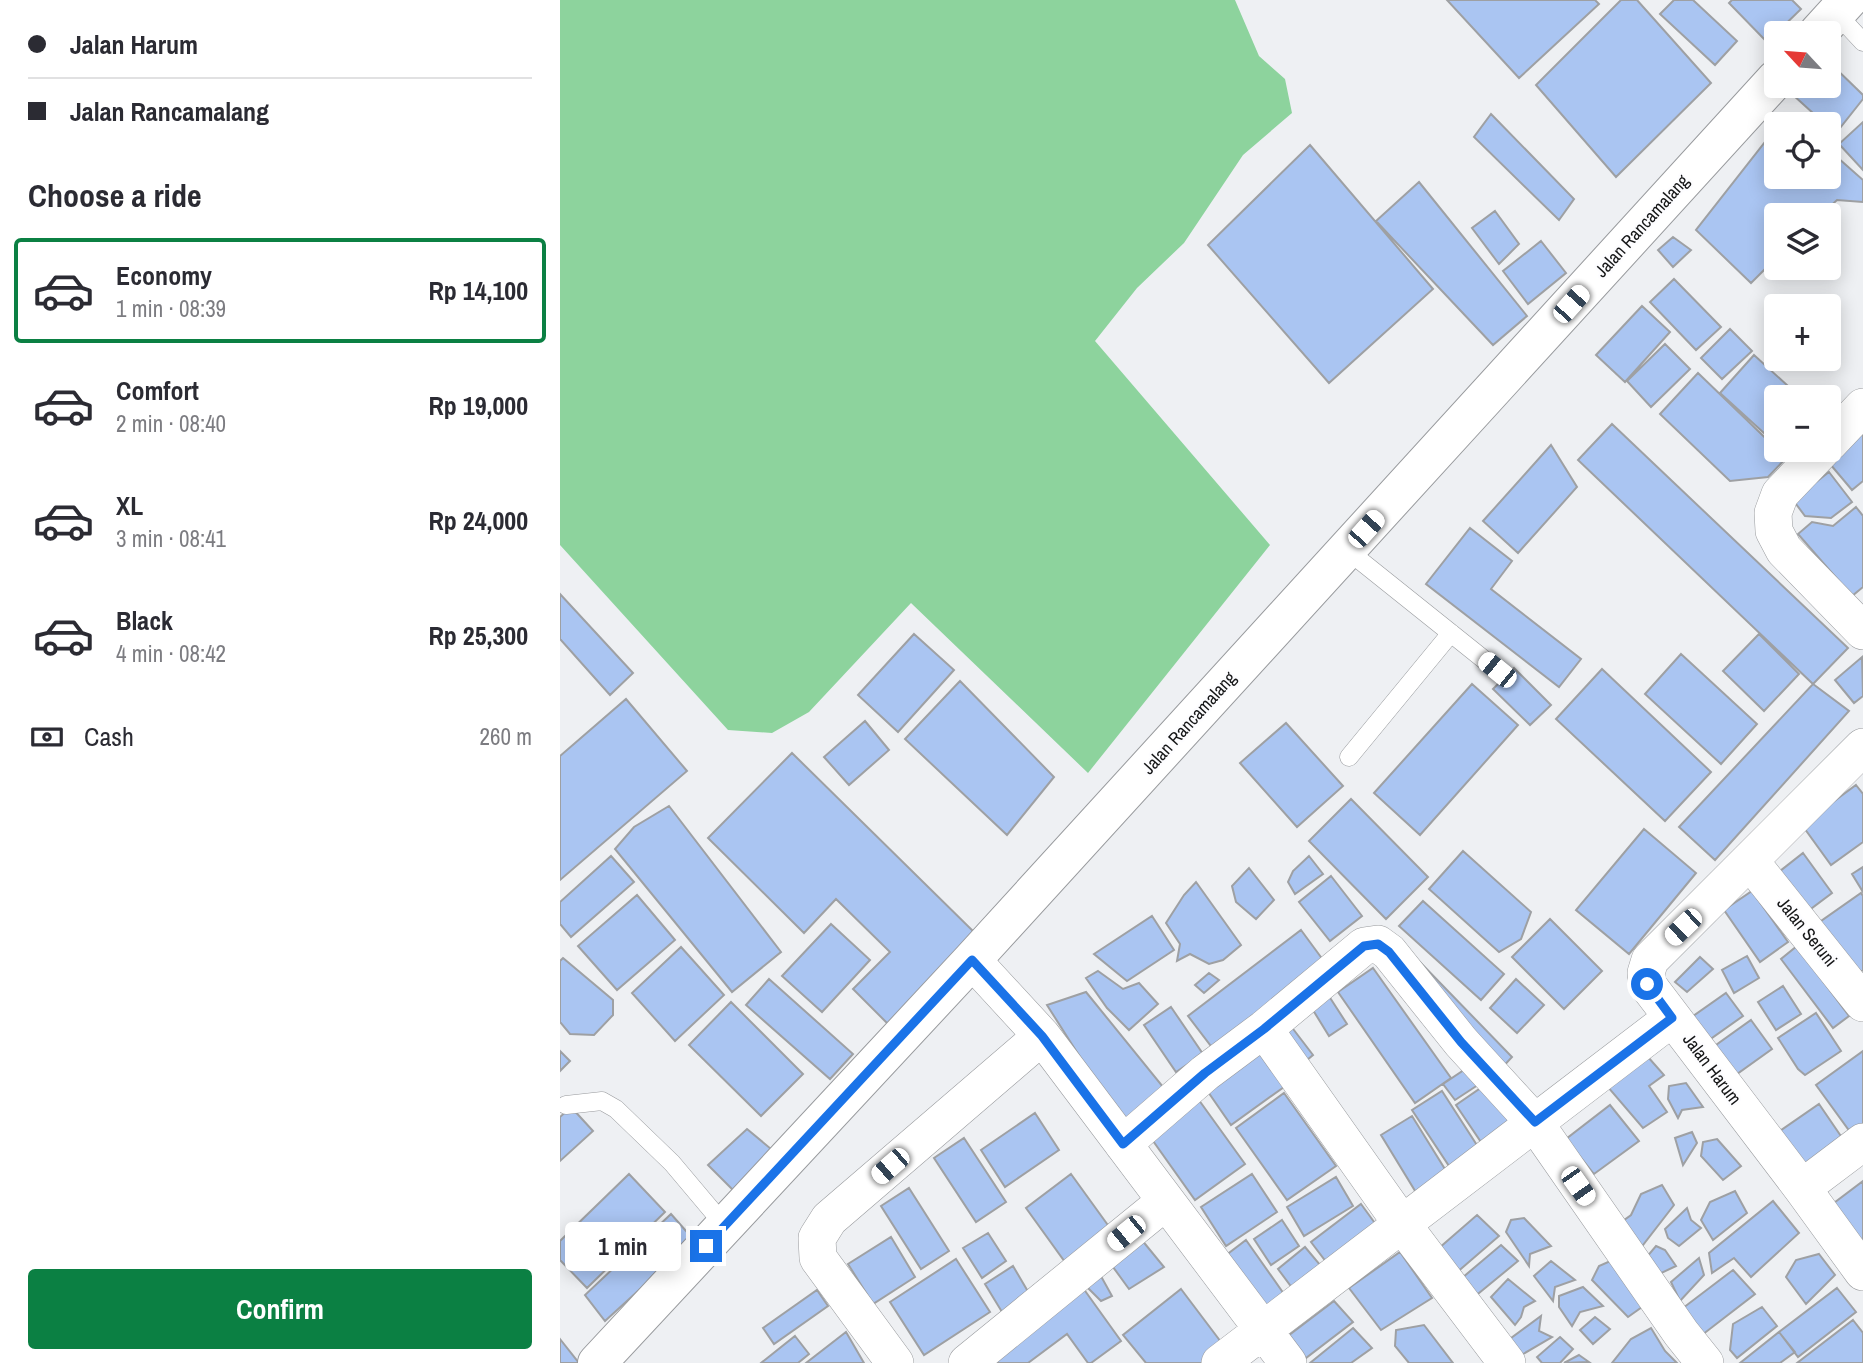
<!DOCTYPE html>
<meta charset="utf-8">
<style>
body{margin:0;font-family:"Archivo Narrow",sans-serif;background:#f2f2f3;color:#2b2b33;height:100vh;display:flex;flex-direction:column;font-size:26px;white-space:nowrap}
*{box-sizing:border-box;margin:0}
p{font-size:23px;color:#7c7c81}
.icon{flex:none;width:38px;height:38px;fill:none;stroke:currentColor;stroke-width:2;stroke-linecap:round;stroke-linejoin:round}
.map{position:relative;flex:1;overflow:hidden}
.drawer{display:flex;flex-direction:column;background:#fff;width:560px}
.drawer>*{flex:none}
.banner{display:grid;align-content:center;height:154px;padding:0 28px;background:#fff}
.needle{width:46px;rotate:296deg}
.fabs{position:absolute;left:1204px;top:21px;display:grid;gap:14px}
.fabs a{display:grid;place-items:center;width:77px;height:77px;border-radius:7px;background:#fff;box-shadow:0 4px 18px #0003;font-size:35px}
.end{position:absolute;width:32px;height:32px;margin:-16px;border:9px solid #1a73e8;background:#fff;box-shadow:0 0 0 4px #fff}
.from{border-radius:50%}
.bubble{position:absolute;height:49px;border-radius:7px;background:#fff;box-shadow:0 4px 18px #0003;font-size:23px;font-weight:700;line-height:49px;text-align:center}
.car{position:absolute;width:21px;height:42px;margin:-21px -10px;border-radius:9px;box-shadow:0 0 5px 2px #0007;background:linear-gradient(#fff 24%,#345 0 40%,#fff 0 76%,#345 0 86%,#fff 0)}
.banner b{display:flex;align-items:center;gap:24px;height:66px;font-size:26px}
.banner b+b{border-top:2px solid #e1e1e2}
.banner i{width:18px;height:18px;background:#2b2b33}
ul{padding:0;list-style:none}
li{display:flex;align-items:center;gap:21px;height:105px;margin:0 14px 10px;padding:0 14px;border:4px solid transparent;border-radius:7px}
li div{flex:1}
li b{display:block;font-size:26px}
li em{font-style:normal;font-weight:700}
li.active{border-color:#0b8043}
li>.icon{width:63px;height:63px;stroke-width:1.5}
h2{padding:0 28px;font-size:32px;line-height:84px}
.pay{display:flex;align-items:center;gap:18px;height:77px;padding:0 28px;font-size:26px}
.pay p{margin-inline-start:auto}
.primary-button{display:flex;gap:14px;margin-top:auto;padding:14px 28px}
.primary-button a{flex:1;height:80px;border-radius:7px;background:#0b8043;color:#fff;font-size:28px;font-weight:700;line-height:80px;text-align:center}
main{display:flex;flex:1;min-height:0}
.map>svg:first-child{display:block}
.green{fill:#8dd39d}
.building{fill:#aac5f2;stroke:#9ea0a3;stroke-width:2}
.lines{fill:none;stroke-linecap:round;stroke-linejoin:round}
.service-casing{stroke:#989a9d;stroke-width:19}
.minor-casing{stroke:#989a9d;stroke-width:38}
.tertiary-casing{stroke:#989a9d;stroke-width:40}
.service{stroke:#fff;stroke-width:18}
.minor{stroke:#fff;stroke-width:37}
.tertiary{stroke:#fff;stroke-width:38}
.route{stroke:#1a73e8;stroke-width:9}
.labels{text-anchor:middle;stroke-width:5;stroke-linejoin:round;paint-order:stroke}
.street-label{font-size:18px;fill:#151617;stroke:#fdfdff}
</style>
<main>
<section class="drawer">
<div class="banner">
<b><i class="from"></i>Jalan Harum</b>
<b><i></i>Jalan Rancamalang</b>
</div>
<h2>Choose a ride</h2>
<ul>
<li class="active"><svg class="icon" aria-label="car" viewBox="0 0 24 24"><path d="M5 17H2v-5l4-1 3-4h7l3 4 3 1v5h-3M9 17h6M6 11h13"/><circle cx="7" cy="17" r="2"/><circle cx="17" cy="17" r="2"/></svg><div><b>Economy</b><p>1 min · 08:39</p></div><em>Rp 14,100</em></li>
<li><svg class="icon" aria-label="car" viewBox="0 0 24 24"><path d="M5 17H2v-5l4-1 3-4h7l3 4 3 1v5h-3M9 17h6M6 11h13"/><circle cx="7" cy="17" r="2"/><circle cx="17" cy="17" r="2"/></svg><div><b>Comfort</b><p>2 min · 08:40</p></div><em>Rp 19,000</em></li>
<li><svg class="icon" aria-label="car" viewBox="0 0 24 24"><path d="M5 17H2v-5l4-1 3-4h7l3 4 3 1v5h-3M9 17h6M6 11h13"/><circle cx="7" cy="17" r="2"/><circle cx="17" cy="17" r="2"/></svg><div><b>XL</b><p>3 min · 08:41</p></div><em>Rp 24,000</em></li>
<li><svg class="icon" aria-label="car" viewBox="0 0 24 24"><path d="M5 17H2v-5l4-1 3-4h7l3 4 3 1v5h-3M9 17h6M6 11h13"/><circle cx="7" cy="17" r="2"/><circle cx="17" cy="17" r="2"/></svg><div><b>Black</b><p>4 min · 08:42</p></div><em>Rp 25,300</em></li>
</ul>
<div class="pay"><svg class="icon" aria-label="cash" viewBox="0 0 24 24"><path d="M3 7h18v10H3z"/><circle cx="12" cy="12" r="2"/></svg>Cash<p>260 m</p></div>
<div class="primary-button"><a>Confirm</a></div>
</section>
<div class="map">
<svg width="1303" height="1363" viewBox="0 0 1303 1363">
<rect width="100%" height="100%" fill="#eef0f3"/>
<path class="green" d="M0 0H675L699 56 725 79 732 113 683 155 624 243 577 288 535 341 710 545 528 773 351 603 249 712 212 733 168 730 0 545Z"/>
<path class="building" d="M887 0H1035L1039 4 959 78Z
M1061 0H1077L1151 83 1056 177 976 85Z
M1114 0H1133L1177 41 1155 65 1100 14Z
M1172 0H1232L1241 9 1207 42 1169 3Z
M1269 62 1303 95V99L1276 133 1269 127V124H1265L1232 94 1237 86H1269Z
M931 114 1014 199 999 220 914 137Z
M1228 114 1239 124H1219Z
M1303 122V170L1279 144Z
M1216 128V177H1269V150L1303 180V202L1277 200 1261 215H1216V258L1191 283 1136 230Z
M750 145 873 289 769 383 648 245Z
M859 182 967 316 933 345 816 221Z
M935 211 959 244 939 264 912 228Z
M1113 237 1131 250 1113 267 1098 250Z
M981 241 1006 273 968 304 943 271Z
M1114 279 1161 327 1136 350 1090 302Z
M1082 306 1110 332 1065 382 1036 355Z
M1170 329 1192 351 1162 379 1141 358Z
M1105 344 1130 369 1091 407 1067 381Z
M1194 355 1240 397H1216V444L1160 393Z
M1138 373 1226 458 1208 477 1170 481 1100 414Z
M1052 424 1288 648 1253 684 1018 460Z
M1303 424V481L1292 490 1265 458Z
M991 445 1017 487 958 553 923 521Z
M1269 472 1292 502 1271 518 1245 516 1233 500Z
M1296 507 1303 516V587L1292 596 1238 534 1252 522 1273 526Z
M910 528 952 561 931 589 1021 659 999 687 866 584Z
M0 594 73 673 50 695 0 639Z
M354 634 394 670 338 732 298 695Z
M1199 634 1239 674 1204 711 1163 671Z
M1121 654 1197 724 1161 764 1085 694Z
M1302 657 1303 696 1294 703 1275 680Z
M954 668 991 705 970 725 933 689Z
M1042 669 1151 772 1105 821 996 719Z
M400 681 494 777 447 835 345 739Z
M912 684 958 725 860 835 814 793Z
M1253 684 1289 711 1155 860 1119 827Z
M66 699 127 771 0 880V756Z
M305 721 329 750 289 785 264 757Z
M726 723 783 786 737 827 680 763Z
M232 753 416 934 328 1024 293 989 330 952 276 899 244 933 148 838Z
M1296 785 1303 794V842L1271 865 1242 825Z
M791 799 868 877 826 919 749 841Z
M109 806 221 952 172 992 55 849 74 827Z
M1084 829 1136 873 1069 954 1016 910Z
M903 851 971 912 961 939 939 952 869 889Z
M1243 853 1272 893 1244 914 1215 875Z
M51 856 74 882 11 937 0 924V902Z
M749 856 763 874 735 894 728 882 733 871Z
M1303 867V892L1292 874Z
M689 868 714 900 696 919 676 902 672 886Z
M771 876 802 916 770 941 739 902Z
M636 882 681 945 663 960 649 964 630 954 617 961 620 944 606 923 624 895Z
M1192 891 1228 942 1200 962 1164 910Z
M1301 893 1303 896V970L1300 972 1254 926Z
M77 895 115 940 57 990 18 946Z
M863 901 944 974 921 1000 839 926Z
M592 916 614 950 567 981 534 954Z
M990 919 1042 971 1004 1009 952 957Z
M271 924 310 960 262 1012 222 976Z
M741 930 766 964 654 1050 628 1016Z
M1237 946 1289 1016 1273 1028 1221 959Z
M121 947 164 995 115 1041 72 993Z
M1187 956 1199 978 1174 993 1162 970Z
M855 957 952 1057 939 1071Z
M1140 957 1153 969 1127 992 1115 982Z
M3 958 53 1000V1015L34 1035 10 1034 0 1022V961Z
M813 968 891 1078 855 1103 778 992Z
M538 971 563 989 579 983 598 1004 569 1030 547 1008 526 978Z
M649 973 659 980 644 993 635 985Z
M209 979 293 1054 270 1079 186 1005Z
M956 979 984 1005 957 1033 930 1008Z
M1223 986 1241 1014 1216 1030 1198 1002Z
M765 990 787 1024 769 1036 748 1002Z
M526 992 612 1098 565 1128 487 1005Z
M1166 993 1183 1016 1142 1045 1126 1021Z
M171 1002 243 1074 201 1116 129 1045Z
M611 1007 643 1054 616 1072 584 1025Z
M1256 1013 1281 1051 1245 1075 1238 1069 1218 1038Z
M1191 1020 1212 1049 1170 1079 1149 1050Z
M727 1021 753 1055 741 1065 714 1031Z
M698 1049 724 1087 671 1125 644 1086Z
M0 1051 10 1061 0 1071Z
M1303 1051V1135L1296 1140 1256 1085Z
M1088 1057 1104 1075 1089 1086 1107 1112 1083 1128 1047 1086Z
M913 1064 924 1081 895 1100 883 1084Z
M928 1083 955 1122 923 1145 896 1105Z
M1126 1083 1143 1107 1122 1110 1118 1118 1108 1099 1109 1086Z
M882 1091 922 1153 893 1172 852 1110Z
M724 1093 776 1166 727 1200 676 1128Z
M636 1096 685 1164 635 1200 586 1131Z
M1259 1104 1287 1145 1246 1174 1217 1133Z
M1050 1105 1079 1141 1034 1174 1006 1139Z
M11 1107 33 1131 0 1161V1117Z
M475 1113 499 1150 445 1187 421 1150Z
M852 1116 888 1174 857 1194 821 1135Z
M187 1129 211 1149 173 1190 148 1165Z
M1132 1132 1137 1143 1123 1165 1115 1138Z
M404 1138 446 1202 416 1222 374 1158Z
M1157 1139 1181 1166 1163 1180 1141 1156 1143 1142Z
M69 1174 105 1212 27 1288 0 1260V1241Z
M511 1174 550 1228 505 1262 466 1208Z
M692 1174 717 1212 666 1246 641 1207Z
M776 1177 793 1206 744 1236 727 1207Z
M1303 1181V1261L1266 1209Z
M1102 1185 1114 1205 1076 1254 1056 1226 1071 1215 1081 1194Z
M349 1188 389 1251 361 1269 321 1206Z
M1175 1191 1187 1213 1153 1240 1141 1220 1150 1202Z
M1213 1201 1239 1233 1191 1277 1174 1258 1152 1273 1149 1253Z
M801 1204 817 1226 767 1263 751 1242Z
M1127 1208 1131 1220 1141 1228 1119 1246 1108 1238 1105 1229Z
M111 1214 134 1240 45 1321 25 1295Z
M917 1215 939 1236 895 1274 878 1249Z
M964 1218 991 1246 970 1254 969 1266 946 1232 951 1220Z
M722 1220 739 1246 711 1265 694 1239Z
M428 1233 446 1261 422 1278 403 1248Z
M331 1237 355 1277 313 1304 288 1264Z
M581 1239 604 1267 569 1289 553 1267Z
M686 1240 724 1294 703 1309 665 1256Z
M941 1245 958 1261 913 1298 902 1278Z
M1096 1246 1105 1250 1116 1266 1095 1276 1085 1259Z
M745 1247 761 1266 733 1289 718 1269Z
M840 1252 872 1298 821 1330 789 1288Z
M1259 1254 1275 1275 1246 1304 1226 1277 1236 1260Z
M1139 1258 1144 1275 1120 1301 1111 1282Z
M396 1259 430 1312 364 1355 330 1302Z
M1055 1259 1089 1302 1068 1317 1032 1280 1039 1266Z
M991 1261 1015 1280 995 1287 993 1301 974 1276Z
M453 1266 470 1295 442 1312 425 1284Z
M537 1269 552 1296 541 1301 521 1281Z
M1173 1270 1195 1294 1142 1335 1119 1311Z
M948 1279 975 1301 964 1307 961 1317 955 1325 931 1297Z
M1023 1287 1043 1306 1020 1312 1012 1326 999 1307V1296Z
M523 1288 561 1341 531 1363H528L507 1334 468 1363H421Z
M1277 1288 1296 1312 1238 1357 1219 1332Z
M621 1289 664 1346 642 1363H586L563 1335Z
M257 1290 268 1306 214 1344 203 1328Z
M774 1301 793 1322 742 1361 724 1339Z
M1202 1307 1217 1326 1177 1358 1170 1350 1173 1324Z
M981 1316 979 1331 992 1337 958 1357 947 1341Z
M1035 1317 1050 1329 1033 1344 1020 1330Z
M1293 1320 1303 1333V1363H1237Z
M864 1325 893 1363H849L835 1346 836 1330Z
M793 1328 812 1348 791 1363H750Z
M1091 1328 1105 1351 1117 1363H1052L1071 1339Z
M286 1332 304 1363H246Z
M1219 1332 1235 1352 1220 1363H1180Z
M235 1336 249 1354 238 1363H201Z
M1000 1337 1013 1349 1000 1363H982L977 1357Z
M0 1339 19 1363H0Z
M1019 1355 1029 1362 1004 1363Z"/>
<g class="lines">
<g class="service-casing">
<path id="service" d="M1276 13 1303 42
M787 550 937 670
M789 757 891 633
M6 1105 42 1101 56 1109 112 1163 165 1226"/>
</g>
<g class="minor-casing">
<path id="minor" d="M1269 443 1303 407
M1262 450 1220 494 1213 513 1214 531 1224 550 1303 631
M1303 747 1090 960 1086 973 1087 984 1242 1188 1303 1272
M1190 861 1303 1003
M412 960 482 1036 728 1363
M704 1029 842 1224 947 1363
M563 1144 645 1073 704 1029 804 946 818 944 829 952 901 1042 975 1123 1121 1333 1145 1363
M1242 1188 1303 1142
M335 1363 258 1258 257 1238 269 1219 482 1036
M407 1363 606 1201
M660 1363 1112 1018"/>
</g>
<g class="tertiary-casing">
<path id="tertiary" d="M1258 33 1288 0
M37 1363 412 960 1216 79"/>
</g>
<use href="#service" class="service"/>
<use href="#minor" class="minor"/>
<use href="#tertiary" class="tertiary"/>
</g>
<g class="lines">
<path class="route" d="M146 1246 412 960 482 1036 563 1144 645 1073 704 1029 804 946 818 944 829 952 901 1042 975 1122 1112 1018 1087 984"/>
</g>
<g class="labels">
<g class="street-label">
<text transform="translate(1082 226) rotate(-48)" y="6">Jalan Rancamalang</text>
<text transform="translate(629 723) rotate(-48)" y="6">Jalan Rancamalang</text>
<text transform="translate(1247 932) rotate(51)" y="6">Jalan Seruni</text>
<text transform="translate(1152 1069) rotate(53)" y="6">Jalan Harum</text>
</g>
</g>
</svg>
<div class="fabs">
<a><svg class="needle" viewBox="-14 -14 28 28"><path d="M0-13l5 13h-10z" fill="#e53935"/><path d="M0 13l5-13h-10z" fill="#7c7c81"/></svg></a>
<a><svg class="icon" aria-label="locate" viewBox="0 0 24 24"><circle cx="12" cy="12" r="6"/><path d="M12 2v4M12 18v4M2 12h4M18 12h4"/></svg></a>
<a><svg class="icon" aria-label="layers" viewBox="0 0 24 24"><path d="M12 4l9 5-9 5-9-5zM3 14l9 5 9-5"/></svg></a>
<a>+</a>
<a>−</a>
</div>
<i class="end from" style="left:1087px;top:984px"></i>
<i class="end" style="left:146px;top:1246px"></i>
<div class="bubble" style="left:5px;top:1222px;width:116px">1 min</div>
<i class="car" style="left:1011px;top:304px;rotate:42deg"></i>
<i class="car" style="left:806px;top:529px;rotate:42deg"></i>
<i class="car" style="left:937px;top:670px;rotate:309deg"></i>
<i class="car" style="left:1123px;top:927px;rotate:226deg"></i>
<i class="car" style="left:330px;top:1166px;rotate:229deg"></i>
<i class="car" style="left:1018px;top:1186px;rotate:145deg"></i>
<i class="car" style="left:566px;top:1233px;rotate:231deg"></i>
</div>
</main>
